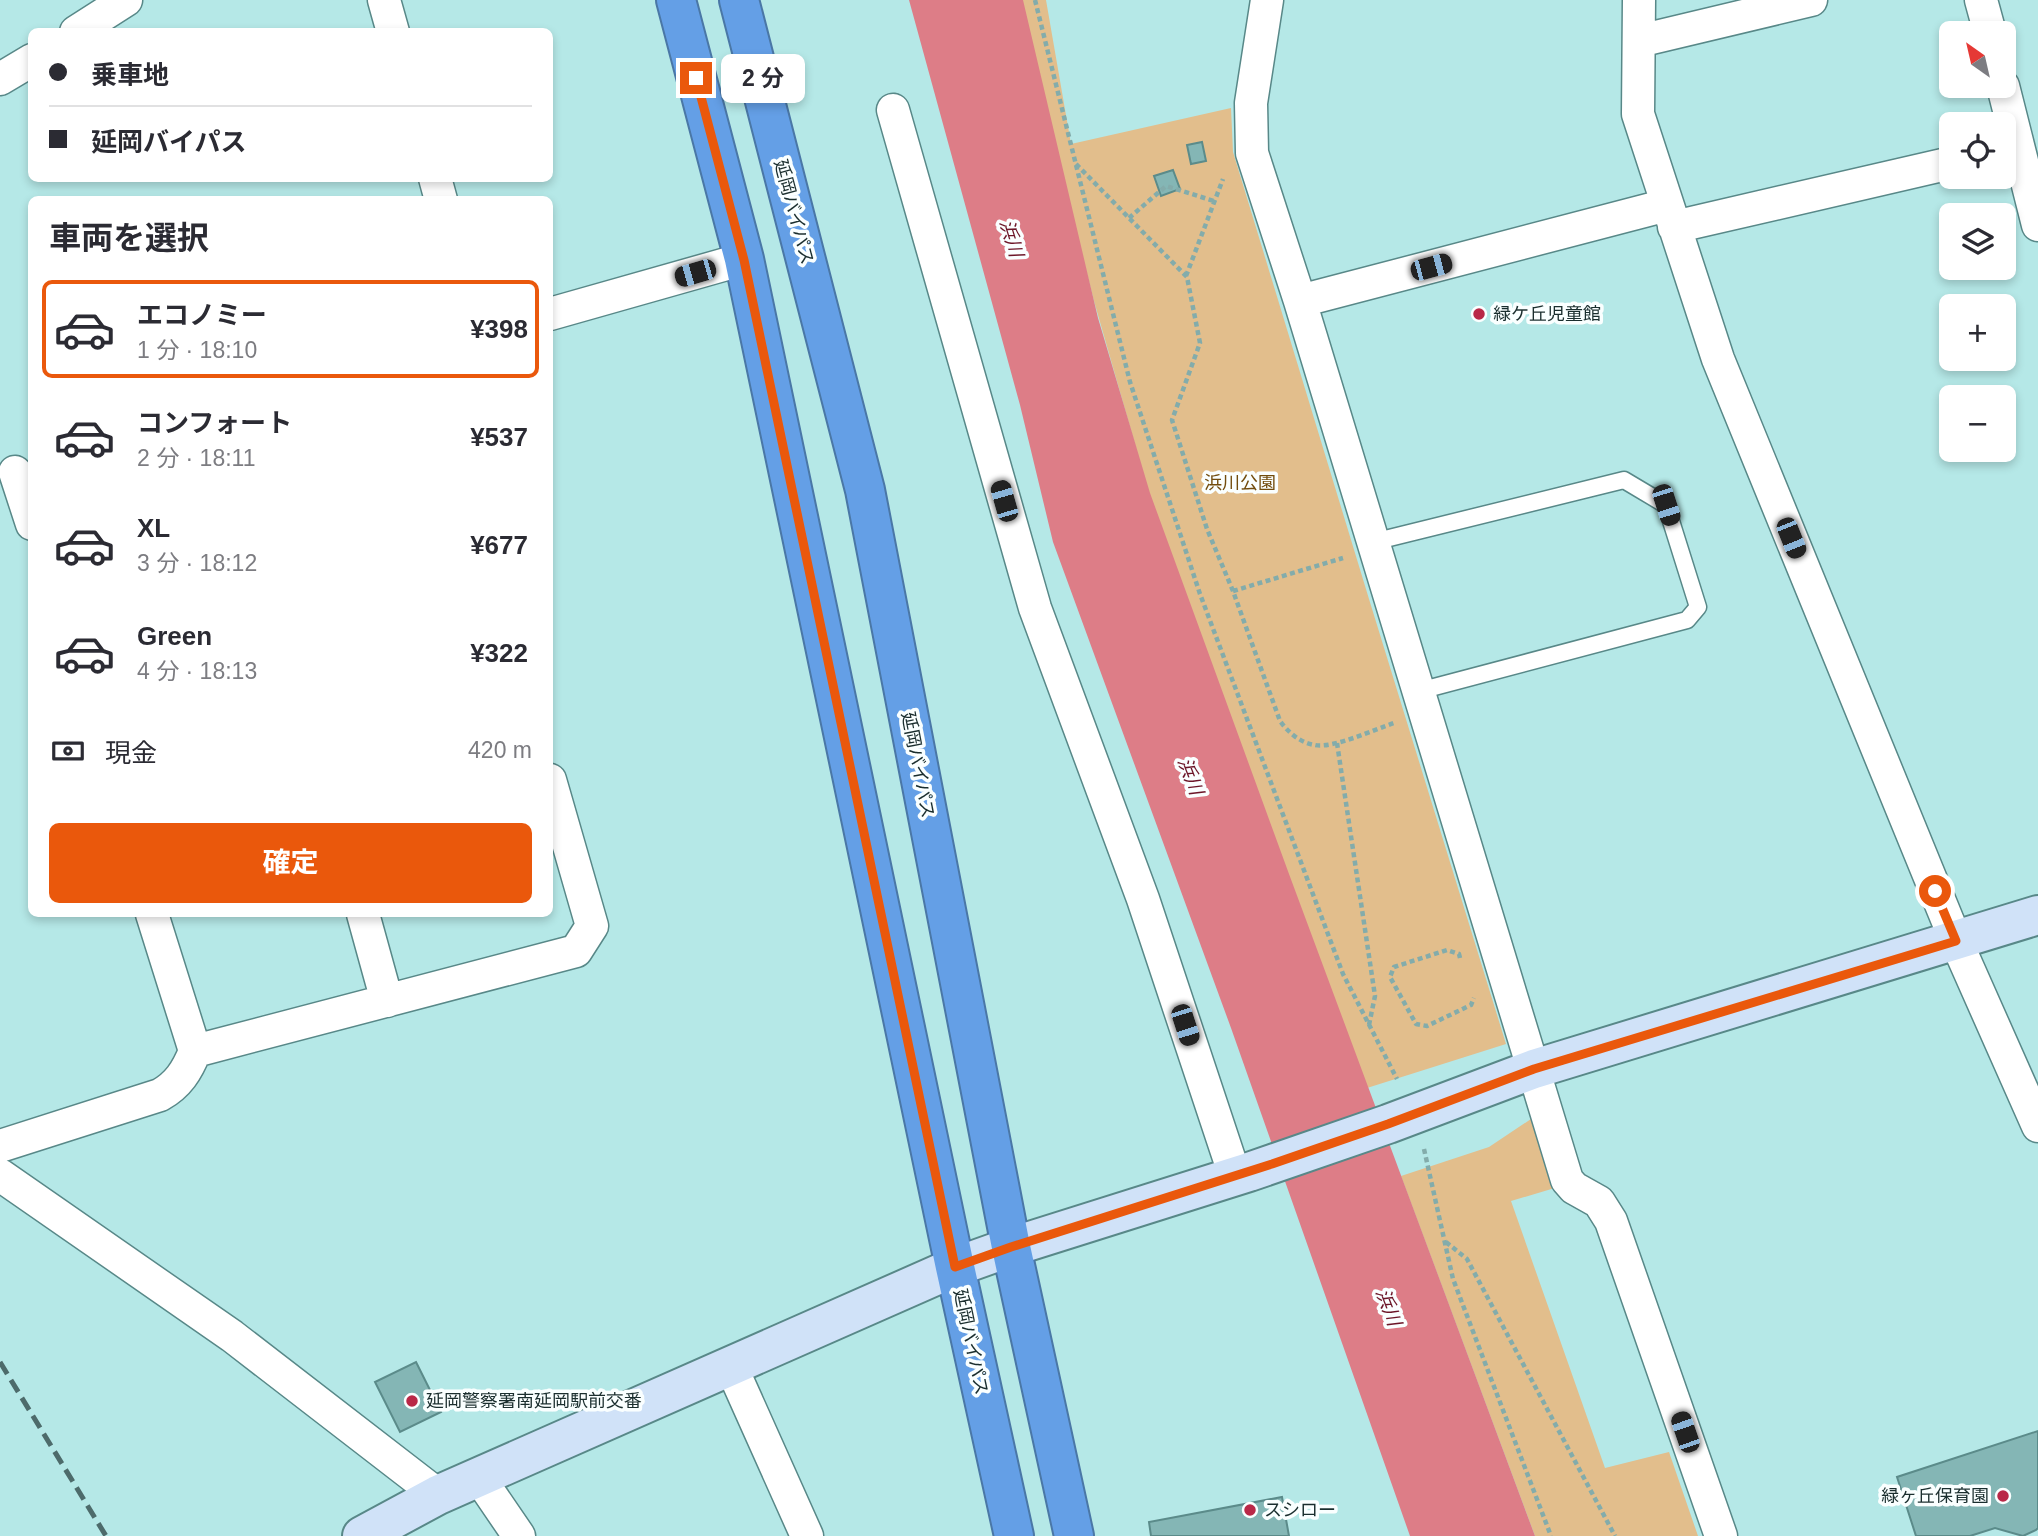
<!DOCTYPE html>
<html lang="ja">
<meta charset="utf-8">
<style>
body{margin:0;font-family:Helvetica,"Noto Sans JP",sans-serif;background:#f7f7f7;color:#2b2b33;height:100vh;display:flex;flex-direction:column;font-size:26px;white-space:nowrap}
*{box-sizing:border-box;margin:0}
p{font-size:23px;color:#7c7c81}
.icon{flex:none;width:38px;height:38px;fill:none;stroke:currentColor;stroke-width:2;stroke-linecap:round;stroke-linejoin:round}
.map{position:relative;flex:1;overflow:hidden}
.sheet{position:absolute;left:28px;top:196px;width:525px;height:721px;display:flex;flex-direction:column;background:#fff;border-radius:10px;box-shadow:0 4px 10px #0003}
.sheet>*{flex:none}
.banner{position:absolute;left:28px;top:28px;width:525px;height:154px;border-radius:10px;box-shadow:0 4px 10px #0003;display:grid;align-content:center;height:154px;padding:0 21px;background:#fff}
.needle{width:46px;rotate:326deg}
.fabs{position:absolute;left:1939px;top:21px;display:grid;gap:14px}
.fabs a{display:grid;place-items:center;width:77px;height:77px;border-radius:10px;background:#fff;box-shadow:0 4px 10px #0003;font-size:35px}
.end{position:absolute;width:32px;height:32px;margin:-16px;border:9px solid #ea580c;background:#fff;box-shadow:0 0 0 4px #fff}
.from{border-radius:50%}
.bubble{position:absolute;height:49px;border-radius:10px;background:#fff;box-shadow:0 4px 10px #0003;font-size:23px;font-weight:700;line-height:49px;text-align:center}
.car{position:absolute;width:21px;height:42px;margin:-21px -10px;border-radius:9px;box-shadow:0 0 5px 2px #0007;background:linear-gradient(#222 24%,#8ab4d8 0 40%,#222 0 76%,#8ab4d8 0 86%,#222 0)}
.banner b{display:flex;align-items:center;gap:24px;height:66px;font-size:26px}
.banner b+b{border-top:2px solid #e1e1e2}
.banner i{width:18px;height:18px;background:#2b2b33}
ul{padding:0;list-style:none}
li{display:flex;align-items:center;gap:21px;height:98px;margin:0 14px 10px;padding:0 7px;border:4px solid transparent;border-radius:10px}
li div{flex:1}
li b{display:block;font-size:26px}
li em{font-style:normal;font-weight:700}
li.on{border-color:#ea580c}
li>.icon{width:63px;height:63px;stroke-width:1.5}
h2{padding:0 21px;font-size:32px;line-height:84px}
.pay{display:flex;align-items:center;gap:18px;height:77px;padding:0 21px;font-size:26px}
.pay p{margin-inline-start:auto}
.action{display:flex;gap:14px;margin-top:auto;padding:14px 21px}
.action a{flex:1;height:80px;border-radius:10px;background:#ea580c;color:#fff;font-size:28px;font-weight:700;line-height:80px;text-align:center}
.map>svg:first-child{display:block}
.green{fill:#e2be8c}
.water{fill:#dd7d87}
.building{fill:#84b6b5;stroke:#5b8b8a;stroke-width:2}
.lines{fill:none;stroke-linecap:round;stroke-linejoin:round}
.lane-casing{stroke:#588888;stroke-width:19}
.street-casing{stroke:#588888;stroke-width:35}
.secondary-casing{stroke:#588888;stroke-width:42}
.highway-casing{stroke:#4a77a6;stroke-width:42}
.path{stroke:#83acab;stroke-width:4.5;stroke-dasharray:5 3.5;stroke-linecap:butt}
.lane{stroke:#fff;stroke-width:16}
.street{stroke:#fff;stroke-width:32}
.secondary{stroke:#d0e2f8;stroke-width:38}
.highway{stroke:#649fe6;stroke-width:38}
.rail{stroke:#4d6b6b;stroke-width:5;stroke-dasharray:14 7;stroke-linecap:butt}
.route{stroke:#ea580c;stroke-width:9}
.poi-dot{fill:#b92847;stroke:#faffff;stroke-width:2.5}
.labels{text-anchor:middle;stroke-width:7;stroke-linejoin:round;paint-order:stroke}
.street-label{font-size:18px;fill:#1a2e2e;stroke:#faffff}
.poi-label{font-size:18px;fill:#1a2e2e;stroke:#faffff;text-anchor:start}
.park-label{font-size:18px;fill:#724c0d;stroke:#faffff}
.water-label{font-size:19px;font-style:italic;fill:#6c1628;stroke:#faffff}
</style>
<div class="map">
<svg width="2038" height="1536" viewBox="0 0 2038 1536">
<rect width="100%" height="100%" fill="#b5e8e7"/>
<path class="green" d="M1018 0H1046L1071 144 1231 108 1233 152 1369 599 1506 1044 1367 1088 1155 514 1094 301Z
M1531 1119 1558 1187 1511 1201 1605 1468 1669 1452 1698 1536H1535L1401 1176 1489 1147Z"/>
<path class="water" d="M909 0H1023L1098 318 1150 493 1289 874 1535 1536H1410L1231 1028 1053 542 1020 405Z"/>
<path class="building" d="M1202 142 1206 161 1191 164 1187 145Z
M1173 170 1180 189 1161 196 1154 176Z
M416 1362 441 1412 400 1432 375 1382Z
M2038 1431V1528L2036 1530 2023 1536 1995 1528 1970 1536H1916L1897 1477Z
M1282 1497 1289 1536H1151L1149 1522Z"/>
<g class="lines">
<g class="lane-casing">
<path id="lane" d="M1373 542 1624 480 1666 505 1698 607 1687 620 1419 691"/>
</g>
<g class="street-casing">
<path id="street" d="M384 0 393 32
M1267 0 1251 103 1252 153 1300 301 1567 1180 1574 1188 1599 1202 1611 1221 1721 1536
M1639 0 1638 114 1718 359 1956 941 2038 1126
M1981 0 1990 33
M76 32 126 0
M1639 41 1811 0
M0 79 32 60
M2003 86 2038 225
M893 110 1035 608 1143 899 1235 1176
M435 178 441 200
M1674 227 1951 163
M1300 301 1667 205
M550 314 744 259
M15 472 32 524
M363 914 387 1001
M195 1051 576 951 592 926 550 780
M0 1146 160 1095C178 1085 187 1071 195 1051L152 914
M0 1175 232 1336 438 1495
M730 1364 807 1536
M478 1476 519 1536"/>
</g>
<g class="secondary-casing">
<path id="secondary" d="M362 1536 438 1495 955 1267 1011 1247 1249 1172 1388 1124 1534 1069 2038 915"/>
</g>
<g class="highway-casing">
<path id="highway" d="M676 0 744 259 955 1267 1014 1536
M739 0 865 490 1011 1247 1074 1536"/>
</g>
<path class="path" d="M1035 0 1130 382 1200 594 1343 974 1397 1079
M1076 164 1187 277 1200 343 1172 420 1207 529 1233 591 1280 721C1288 732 1300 743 1315 745 1332 749 1376 729 1394 723
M1129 218 1166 186 1214 201
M1186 276 1223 179
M1233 591 1343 558
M1337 743 1375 996 1369 1025
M1460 958 1459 954 1447 950 1394 967 1390 977 1416 1024 1427 1026 1471 1005 1474 998
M1424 1149 1453 1279 1551 1536
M1446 1242 1467 1259 1615 1536"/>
<use href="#lane" class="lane"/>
<use href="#street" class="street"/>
<use href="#secondary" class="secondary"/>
<use href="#highway" class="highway"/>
<path class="rail" d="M0 1362 106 1536"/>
</g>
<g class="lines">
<path class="route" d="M696 78 744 260 955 1267 1011 1247 1272 1164 1388 1124 1534 1069 1956 941 1935 891"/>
</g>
<g class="poi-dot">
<circle cx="1479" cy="314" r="7"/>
<circle cx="412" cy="1401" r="7"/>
<circle cx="2003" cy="1496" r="7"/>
<circle cx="1250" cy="1510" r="7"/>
</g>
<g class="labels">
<g class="street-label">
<text transform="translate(794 212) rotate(75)" y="6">延岡バイパス</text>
<text transform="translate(918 765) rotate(79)" y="6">延岡バイパス</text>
<text transform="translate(971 1342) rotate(78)" y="6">延岡バイパス</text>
</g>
<g class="poi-label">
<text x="1493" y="320">緑ケ丘児童館</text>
<text x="426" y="1407">延岡警察署南延岡駅前交番</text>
<text x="1989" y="1502" text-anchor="end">緑ヶ丘保育園</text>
<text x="1264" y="1516">スシロー</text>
</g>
<g class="park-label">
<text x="1240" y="489">浜川公園</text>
</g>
<g class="water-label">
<text transform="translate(1012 238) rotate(73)" y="7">浜川</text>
<text transform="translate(1191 776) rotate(69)" y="7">浜川</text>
<text transform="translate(1389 1307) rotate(69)" y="7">浜川</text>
</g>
</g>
</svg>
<div class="fabs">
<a><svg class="needle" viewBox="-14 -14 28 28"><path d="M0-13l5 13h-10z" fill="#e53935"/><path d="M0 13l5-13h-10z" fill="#7c7c81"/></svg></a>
<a><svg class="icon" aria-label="locate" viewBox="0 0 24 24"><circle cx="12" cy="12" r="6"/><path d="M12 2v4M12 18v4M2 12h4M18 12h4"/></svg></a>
<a><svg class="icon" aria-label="layers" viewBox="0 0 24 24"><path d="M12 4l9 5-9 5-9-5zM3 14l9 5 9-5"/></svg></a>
<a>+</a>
<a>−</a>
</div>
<i class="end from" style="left:1935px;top:891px"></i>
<i class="end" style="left:696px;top:78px"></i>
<div class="bubble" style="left:721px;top:54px;width:84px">2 分</div>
<i class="car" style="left:1431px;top:267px;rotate:75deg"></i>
<i class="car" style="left:695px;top:273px;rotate:254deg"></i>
<i class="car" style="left:1004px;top:501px;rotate:344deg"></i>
<i class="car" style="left:1666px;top:505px;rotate:162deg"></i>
<i class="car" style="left:1791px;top:538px;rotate:158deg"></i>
<i class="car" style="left:1185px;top:1025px;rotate:162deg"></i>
<i class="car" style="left:1685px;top:1432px;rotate:341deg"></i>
<div class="banner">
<b><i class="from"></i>乗車地</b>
<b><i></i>延岡バイパス</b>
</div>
<section class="sheet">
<h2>車両を選択</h2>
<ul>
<li class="on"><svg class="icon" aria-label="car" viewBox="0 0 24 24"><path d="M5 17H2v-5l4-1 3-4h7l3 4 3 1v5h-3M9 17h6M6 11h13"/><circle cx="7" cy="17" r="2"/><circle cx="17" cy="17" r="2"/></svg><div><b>エコノミー</b><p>1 分 · 18:10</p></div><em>¥398</em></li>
<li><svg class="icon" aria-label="car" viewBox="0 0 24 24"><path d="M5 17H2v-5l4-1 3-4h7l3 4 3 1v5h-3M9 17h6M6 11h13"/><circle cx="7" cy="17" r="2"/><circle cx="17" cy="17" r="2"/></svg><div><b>コンフォート</b><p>2 分 · 18:11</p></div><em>¥537</em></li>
<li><svg class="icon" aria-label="car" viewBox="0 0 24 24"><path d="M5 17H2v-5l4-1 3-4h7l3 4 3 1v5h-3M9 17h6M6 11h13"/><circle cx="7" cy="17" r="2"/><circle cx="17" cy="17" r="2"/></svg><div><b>XL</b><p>3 分 · 18:12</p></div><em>¥677</em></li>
<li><svg class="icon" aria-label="car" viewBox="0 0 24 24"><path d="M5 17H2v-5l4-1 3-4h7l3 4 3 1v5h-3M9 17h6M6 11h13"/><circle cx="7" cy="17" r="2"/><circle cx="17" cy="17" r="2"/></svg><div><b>Green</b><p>4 分 · 18:13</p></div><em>¥322</em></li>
</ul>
<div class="pay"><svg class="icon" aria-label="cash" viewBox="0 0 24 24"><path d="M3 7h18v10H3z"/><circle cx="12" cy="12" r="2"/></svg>現金<p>420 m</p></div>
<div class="action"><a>確定</a></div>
</section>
</div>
